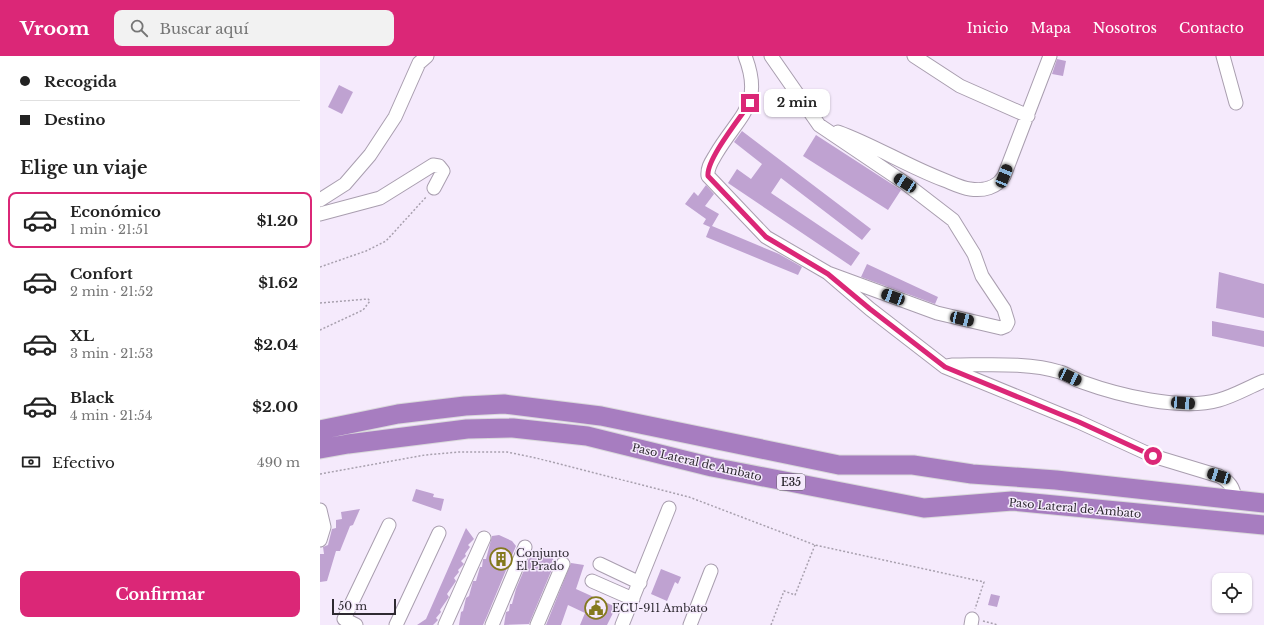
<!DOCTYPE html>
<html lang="es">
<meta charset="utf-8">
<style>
body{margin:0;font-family:"Libre Baskerville",serif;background:#f2f2f2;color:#222;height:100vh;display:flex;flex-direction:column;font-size:15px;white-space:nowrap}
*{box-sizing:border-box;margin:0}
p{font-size:13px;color:#767676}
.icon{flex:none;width:22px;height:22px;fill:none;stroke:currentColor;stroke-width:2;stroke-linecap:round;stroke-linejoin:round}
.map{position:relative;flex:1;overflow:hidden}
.panel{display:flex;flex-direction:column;background:#fff;width:320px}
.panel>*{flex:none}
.guide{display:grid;align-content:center;height:88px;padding:0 20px;background:#fff}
.controls{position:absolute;left:892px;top:517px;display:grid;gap:8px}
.controls a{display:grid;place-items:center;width:40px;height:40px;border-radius:8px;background:#fff;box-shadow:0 1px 3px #0004;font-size:20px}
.scale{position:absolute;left:12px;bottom:10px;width:64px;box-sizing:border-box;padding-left:4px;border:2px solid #2e2a31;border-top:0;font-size:11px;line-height:14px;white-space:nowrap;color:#2e2a31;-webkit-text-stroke:3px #f5eafc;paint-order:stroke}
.end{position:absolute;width:18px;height:18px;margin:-9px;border:5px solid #db2777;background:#fff;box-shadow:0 0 0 2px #fff}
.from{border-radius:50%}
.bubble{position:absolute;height:28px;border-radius:8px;background:#fff;box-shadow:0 1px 3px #0004;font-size:13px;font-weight:700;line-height:28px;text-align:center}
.car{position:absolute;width:12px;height:24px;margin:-12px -6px;border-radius:5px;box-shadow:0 0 3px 1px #0007;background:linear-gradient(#222 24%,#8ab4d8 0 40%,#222 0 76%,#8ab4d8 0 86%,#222 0)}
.guide b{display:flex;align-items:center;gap:14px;height:38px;font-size:15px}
.guide b+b{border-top:1px solid #e0e0e0}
.guide i{width:10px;height:10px;background:#222}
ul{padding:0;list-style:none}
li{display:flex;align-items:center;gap:12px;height:56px;margin:0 8px 6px;padding:0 12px;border:2px solid transparent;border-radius:8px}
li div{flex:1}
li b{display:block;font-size:15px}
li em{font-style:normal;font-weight:700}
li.active{border-color:#db2777}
li>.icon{width:36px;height:36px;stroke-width:1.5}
h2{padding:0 20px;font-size:18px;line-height:48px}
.pay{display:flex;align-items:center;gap:10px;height:44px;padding:0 20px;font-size:15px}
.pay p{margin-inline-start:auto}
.action{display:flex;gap:8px;margin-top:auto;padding:8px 20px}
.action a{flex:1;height:46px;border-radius:8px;background:#db2777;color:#fff;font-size:16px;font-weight:700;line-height:46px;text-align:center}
header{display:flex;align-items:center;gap:24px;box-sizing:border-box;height:56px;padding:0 20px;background:#db2777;color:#fff}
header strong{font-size:19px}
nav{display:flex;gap:22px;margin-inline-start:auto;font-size:14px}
.search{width:280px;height:36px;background:#f2f2f2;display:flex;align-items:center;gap:10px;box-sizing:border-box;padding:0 14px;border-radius:8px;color:#767676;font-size:15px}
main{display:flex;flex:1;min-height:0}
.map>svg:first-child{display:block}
.building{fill:#bfa2d1}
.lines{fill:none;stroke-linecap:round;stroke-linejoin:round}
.minor-casing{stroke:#a99eaf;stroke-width:15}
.highway-casing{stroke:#d9d9da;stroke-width:21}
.path{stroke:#a8a0ae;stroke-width:1.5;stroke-dasharray:2 2;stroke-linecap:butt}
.minor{stroke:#fff;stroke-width:13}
.highway{stroke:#a77dc0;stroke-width:19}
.route{stroke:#db2777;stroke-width:5}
.labels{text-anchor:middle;stroke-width:3;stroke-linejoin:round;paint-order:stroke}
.shield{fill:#f5eafc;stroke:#6a646e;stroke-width:1}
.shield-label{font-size:10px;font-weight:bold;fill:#2e2a31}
.street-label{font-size:11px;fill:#2e2a31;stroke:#f5eafc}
.poi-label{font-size:11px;fill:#2e2a31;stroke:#f5eafc;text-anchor:start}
</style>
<header>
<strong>Vroom</strong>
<div class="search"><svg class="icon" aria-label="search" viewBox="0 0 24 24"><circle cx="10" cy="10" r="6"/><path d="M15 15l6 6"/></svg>Buscar aquí</div>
<nav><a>Inicio</a><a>Mapa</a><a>Nosotros</a><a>Contacto</a></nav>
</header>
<main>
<section class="panel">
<div class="guide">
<b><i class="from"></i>Recogida</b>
<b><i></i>Destino</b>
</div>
<h2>Elige un viaje</h2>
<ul>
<li class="active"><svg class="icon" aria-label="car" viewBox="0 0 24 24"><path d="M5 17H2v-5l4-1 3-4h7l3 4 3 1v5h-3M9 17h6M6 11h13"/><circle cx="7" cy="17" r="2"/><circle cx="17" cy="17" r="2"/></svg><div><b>Económico</b><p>1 min · 21:51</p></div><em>$1.20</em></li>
<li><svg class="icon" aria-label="car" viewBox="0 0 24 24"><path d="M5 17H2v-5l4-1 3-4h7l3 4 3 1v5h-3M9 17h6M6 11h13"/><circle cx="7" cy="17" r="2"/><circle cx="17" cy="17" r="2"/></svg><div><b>Confort</b><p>2 min · 21:52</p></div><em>$1.62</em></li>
<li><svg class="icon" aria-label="car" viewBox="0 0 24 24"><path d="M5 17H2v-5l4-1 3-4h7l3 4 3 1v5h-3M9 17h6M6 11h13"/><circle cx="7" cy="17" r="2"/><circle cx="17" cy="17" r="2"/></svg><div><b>XL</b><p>3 min · 21:53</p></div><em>$2.04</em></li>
<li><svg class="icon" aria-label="car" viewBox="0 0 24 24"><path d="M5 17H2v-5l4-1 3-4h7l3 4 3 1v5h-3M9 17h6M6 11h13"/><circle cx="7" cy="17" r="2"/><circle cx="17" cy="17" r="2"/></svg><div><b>Black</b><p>4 min · 21:54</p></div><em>$2.00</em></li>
</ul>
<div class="pay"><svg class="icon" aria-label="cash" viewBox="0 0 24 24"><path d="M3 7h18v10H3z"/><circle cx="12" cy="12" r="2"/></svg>Efectivo<p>490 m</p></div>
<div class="action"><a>Confirmar</a></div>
</section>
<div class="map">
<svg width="944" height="569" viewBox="0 0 944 569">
<rect width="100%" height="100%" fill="#f5eafc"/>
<path class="building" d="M737 3 746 5 743 20 732 18Z
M19 29 33 36 22 58 8 51Z
M422 75 551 173 542 184 461 122 451 137 540 197 531 210 408 127 417 113 431 123 442 108 414 86Z
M496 79 581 134 568 154 483 100Z
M386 129 394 138 385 150 399 158 392 170 459 198 482 211 478 219 386 181 390 171 383 168 386 163 365 148 374 136 378 140Z
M547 208 618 241 615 248 541 221Z
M899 216 944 228V262L896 252Z
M892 265 944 275V291L892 280Z
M96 433 114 438 113 441 124 443 121 455 92 445Z
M40 453 33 469 30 470 20 495H16L7 525 0 526V498H4L3 491 8 489 12 473 16 472V464L22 463 21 456Z
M146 472 154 483 148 489 150 491 145 498 146 500 141 505 144 508 138 514 139 516 134 522 136 525 127 538 129 541 120 554 121 556 116 562 118 564 113 569H97L106 563Z
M179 479 192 485 196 490 167 560 163 569H139L141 556 143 555 146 542 149 540 153 525H156L160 511H162L163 503H166L172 480Z
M219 494 231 500 235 506 209 568 184 569 186 556 189 555 190 548H192L196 533 212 495Z
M251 507 264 509 256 533 296 551 287 569H260L265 557 248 549 241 569H226Z
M341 513 361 521 358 528 355 526 347 545 331 538Z
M671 538 680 540 677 551 668 549Z"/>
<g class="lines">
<g class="minor-casing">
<path id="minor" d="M425 0C444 49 419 59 396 98 392 105 387 111 388 120L446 181 508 217
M451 0 499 69 585 127 633 164 654 198 662 220 684 253 688 266 686 270 681 272 617 257 508 217 550 253 625 311 759 366 833 400 899 420C910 426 913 431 915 442
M594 0 640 30 708 60
M903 0 916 47
M518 76C554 89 587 110 624 124 632 127 641 132 650 133 663 135 677 132 684 120L730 0
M0 144 25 128 50 99 75 61 99 7 107 0
M0 158 60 142 113 109 119 110 123 115 114 132
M627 310 633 309C665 309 710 306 740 316 747 318 754 323 762 326 798 339 861 355 899 344 914 340 929 331 944 325
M0 454 4 471 0 484
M280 508 320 527
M272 525 313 543
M36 569 24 563 69 469
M76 569 119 477
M125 569 164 482
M172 569 205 491
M217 569 243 508
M302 569 349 452
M370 569 391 515
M651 569 652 563"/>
</g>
<g class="highway-casing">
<path id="highway" d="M0 374 78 358 145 350 184 348 281 360 519 409H593L652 418 736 424 944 447
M0 393 28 388 147 373 193 372 267 380 392 411 604 452 692 445 944 469"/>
</g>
<path class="path" d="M0 211 46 195 66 185 107 140
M0 247 48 243 50 245 43 254 0 274
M0 418 105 399 139 396H187L216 402 369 441 495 489 664 526 655 553
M663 565 678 569
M451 569 464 535 475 539 495 489"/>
<use href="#minor" class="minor"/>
<use href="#highway" class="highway"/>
</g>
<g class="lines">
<path class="route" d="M430 47C419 63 386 104 388 120L446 181 508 218 550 253 625 311 759 366 833 400"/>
</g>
<defs>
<g id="building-ring" transform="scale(1.15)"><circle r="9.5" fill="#f5eafc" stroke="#84791d" stroke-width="1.5"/><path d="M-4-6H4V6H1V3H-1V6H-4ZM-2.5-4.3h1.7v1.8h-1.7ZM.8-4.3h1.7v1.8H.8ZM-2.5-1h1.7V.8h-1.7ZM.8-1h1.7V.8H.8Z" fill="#84791d"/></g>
<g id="civic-ring" transform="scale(1.15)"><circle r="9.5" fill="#f5eafc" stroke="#84791d" stroke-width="1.5"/><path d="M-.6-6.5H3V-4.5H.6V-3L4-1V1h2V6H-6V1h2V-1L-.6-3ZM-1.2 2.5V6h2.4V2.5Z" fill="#84791d"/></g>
</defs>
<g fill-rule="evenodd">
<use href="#building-ring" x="181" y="503"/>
<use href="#civic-ring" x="276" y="552"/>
</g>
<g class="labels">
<rect class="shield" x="457" y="418" width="28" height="16" rx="3"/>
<g class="shield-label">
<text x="471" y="430">E35</text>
</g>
<g class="street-label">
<text transform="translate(377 406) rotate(13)" y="4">Paso Lateral de Ambato</text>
<text transform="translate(755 452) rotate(5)" y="4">Paso Lateral de Ambato</text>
</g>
<g class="poi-label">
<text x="196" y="501">Conjunto<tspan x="196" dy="13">El Prado</tspan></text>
<text x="292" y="556">ECU-911 Ambato</text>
</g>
</g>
</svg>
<div class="controls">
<a><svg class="icon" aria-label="locate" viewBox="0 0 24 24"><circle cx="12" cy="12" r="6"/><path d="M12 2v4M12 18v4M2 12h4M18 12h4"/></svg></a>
</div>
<div class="scale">50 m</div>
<i class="end from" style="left:833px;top:400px"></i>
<i class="end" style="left:430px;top:47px"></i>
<div class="bubble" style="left:444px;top:33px;width:66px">2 min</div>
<i class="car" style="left:684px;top:120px;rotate:22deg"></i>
<i class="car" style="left:585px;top:127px;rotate:303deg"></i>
<i class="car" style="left:573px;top:241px;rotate:290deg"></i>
<i class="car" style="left:642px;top:263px;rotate:103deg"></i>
<i class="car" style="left:750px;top:321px;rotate:115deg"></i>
<i class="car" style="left:863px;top:347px;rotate:94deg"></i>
<i class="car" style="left:899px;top:420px;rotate:287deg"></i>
</div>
</main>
